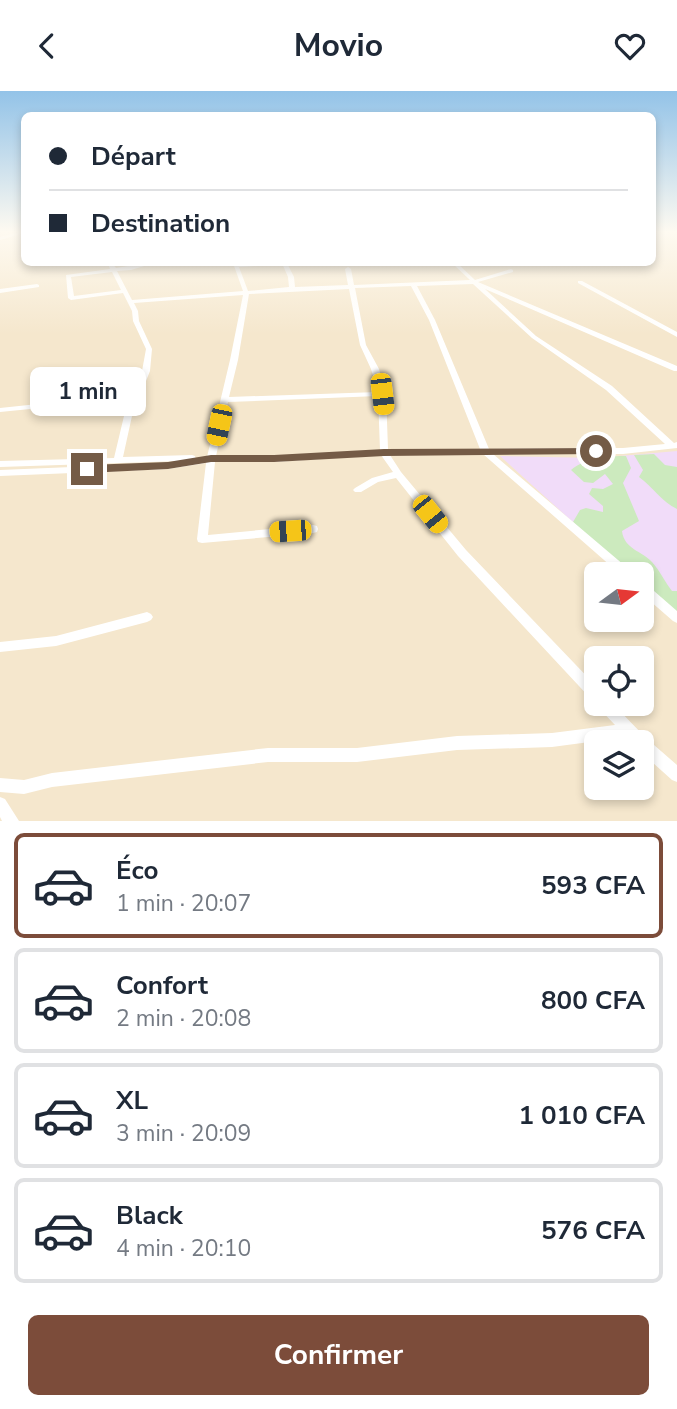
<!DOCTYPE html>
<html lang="fr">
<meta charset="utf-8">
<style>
body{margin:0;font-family:"Nunito Sans",sans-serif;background:#f6f6f7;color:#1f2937;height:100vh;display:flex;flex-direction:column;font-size:26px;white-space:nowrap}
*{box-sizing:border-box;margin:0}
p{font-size:23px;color:#747a83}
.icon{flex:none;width:38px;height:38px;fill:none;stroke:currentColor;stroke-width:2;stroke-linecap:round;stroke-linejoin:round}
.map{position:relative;height:730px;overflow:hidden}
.details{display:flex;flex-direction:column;background:#fff;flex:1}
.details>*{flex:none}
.guide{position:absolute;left:21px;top:21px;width:635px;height:154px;border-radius:10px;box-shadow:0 4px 10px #0003;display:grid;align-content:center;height:154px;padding:0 28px;background:#fff}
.needle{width:46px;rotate:75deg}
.controls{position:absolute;left:584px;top:471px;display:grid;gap:14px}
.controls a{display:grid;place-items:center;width:70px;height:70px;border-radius:10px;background:#fff;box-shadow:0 4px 10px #0003;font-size:35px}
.end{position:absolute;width:32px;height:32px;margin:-16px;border:9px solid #745b46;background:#fff;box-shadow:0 0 0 4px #fff}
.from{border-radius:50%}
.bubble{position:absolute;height:49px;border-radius:10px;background:#fff;box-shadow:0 4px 10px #0003;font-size:23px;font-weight:700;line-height:49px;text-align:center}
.car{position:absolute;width:21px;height:42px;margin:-21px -10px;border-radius:9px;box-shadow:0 0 5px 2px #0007;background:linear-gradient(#f5c518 24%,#345 0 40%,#f5c518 0 76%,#345 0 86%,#f5c518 0)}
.guide b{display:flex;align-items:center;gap:24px;height:66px;font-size:26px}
.guide b+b{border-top:2px solid #e0e1e3}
.guide i{width:18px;height:18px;background:#1f2937}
ul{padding:12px 0 0;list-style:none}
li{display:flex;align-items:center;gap:21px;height:105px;margin:0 14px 10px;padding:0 14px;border:4px solid #e0e1e3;border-radius:10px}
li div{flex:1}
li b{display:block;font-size:26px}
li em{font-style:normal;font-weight:700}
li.selected{border-color:#7c4c3a}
li>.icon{width:63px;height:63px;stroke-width:1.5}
.cta{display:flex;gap:14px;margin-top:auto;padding:14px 28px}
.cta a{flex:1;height:80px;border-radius:10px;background:#7c4c3a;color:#fff;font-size:28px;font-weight:700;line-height:80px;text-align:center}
header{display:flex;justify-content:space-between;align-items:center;height:91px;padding:0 28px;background:#fff;font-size:32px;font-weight:700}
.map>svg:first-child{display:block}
.residential{fill:#f5e7cd;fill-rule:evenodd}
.education{fill:#f1dcf9}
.green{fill:#cceabe}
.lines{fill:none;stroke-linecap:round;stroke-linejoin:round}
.street{fill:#fff;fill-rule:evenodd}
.route{fill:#745b46}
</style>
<header><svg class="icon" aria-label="back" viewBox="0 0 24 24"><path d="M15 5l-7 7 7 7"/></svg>Movio<svg class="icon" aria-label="heart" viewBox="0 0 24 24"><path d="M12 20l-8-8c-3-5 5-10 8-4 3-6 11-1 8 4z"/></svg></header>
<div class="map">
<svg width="677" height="730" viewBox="0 0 677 730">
<rect width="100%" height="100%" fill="#fdf4df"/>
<path class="residential" d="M0 141H24V172H653V141H677V730H0ZM597 483H642V528H597ZM597 567H642V612H597ZM597 651H642V696H597Z"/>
<path class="education" d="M677 360V521L642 483 619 473 500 365 597 367Z"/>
<path class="green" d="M654 363 665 374 677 376V418C662 411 653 396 639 386L643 379 634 364Z
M626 365 631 377 623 392 639 430 622 440C624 458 642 460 652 471 660 480 665 491 672 500H677V521L642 493V483H631L573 431 580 419 586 417 603 421V415L589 403 592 397 603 398 613 393 605 383 593 392 584 391 571 379C586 366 608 365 626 365Z"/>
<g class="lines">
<path class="street" d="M19 141H24V142L0 149V146Z
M108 172H112L116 177 146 172H154L131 179 117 180 132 209 243 200 233 172H237L238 173 279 172 276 174 239 176 248 200 289 196 288 186 282 172H287L294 186 295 196 348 194 345 178 348 176 351 178 354 194 470 189 452 172H457L475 189 511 178 513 179V181L478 191 677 275V280H674L485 198 536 245 612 295 674 352 677 351V357L623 363H493L631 480 632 483H620L483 363 390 364 401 381 466 459 597 596V611L592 609 458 465 396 387 378 391 361 401H355L353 399 355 397 372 387 393 381 381 364 274 371H215L208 444 313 434 317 435 318 438 317 441 313 442 202 452 198 451 197 448 206 372 168 378 0 385V379L168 372 180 370 0 376V370L114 367 124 325 131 308 0 321V317L133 303 142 280 146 258 133 230 132 220 123 202 71 209 68 207 66 184 110 178ZM112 181 121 199 74 205 71 186ZM473 193 532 247 606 299 665 353 623 357 489 358 435 229 417 195ZM411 195 429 229 480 358H388L386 303 379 278 366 254 355 197ZM349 198 360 254 371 278 378 301 229 306 238 269 249 203ZM243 204 230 269 207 366 196 368 195 365 192 364 123 366 132 325 150 280 152 258 139 230 138 220 134 212ZM378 305 380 359 274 365H216L228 311Z
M578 190H582L677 241V246L578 192Z
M37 193 39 194V196L0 202V198Z
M642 492 646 493 677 520V532L673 530 642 503Z
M147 521 151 523 153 526 151 529 147 531 56 555 0 561V551L56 545Z
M597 611V612H612L646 647 677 674V691L672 689 642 662V651H632L627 646 552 656 457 659 357 671H268L52 696 24 703 0 701V687L24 689 52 682 268 657H357L457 645 552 642 615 634 598 616 596 612Z
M0 706 5 708 19 730H2L0 726Z"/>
</g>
<linearGradient id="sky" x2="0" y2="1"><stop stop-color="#93c3e8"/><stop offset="0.58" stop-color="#fefaf1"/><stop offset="1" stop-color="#fefaf1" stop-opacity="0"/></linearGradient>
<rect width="677" height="243" fill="url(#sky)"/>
<path class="route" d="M596 357 600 358V363L384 365 274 371H211L168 378 87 382 81 378 87 374 168 371 211 364H274L384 358Z"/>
</svg>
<div class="controls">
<a><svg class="needle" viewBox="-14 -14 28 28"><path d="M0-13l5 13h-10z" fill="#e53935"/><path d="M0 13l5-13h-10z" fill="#747a83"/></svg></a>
<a><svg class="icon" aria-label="locate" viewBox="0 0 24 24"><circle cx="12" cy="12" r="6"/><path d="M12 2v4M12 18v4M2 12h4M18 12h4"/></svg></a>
<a><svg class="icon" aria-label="layers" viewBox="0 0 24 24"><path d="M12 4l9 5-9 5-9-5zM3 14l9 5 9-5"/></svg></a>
</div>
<i class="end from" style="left:596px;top:360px"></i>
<i class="end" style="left:87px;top:378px"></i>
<div class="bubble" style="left:30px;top:276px;width:116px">1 min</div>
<i class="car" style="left:382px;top:303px;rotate:173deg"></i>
<i class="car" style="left:219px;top:334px;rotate:192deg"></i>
<i class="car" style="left:430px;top:423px;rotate:141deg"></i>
<i class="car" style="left:290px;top:440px;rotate:266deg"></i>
<div class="guide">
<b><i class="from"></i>Départ</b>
<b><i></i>Destination</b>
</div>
</div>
<section class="details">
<ul>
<li class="selected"><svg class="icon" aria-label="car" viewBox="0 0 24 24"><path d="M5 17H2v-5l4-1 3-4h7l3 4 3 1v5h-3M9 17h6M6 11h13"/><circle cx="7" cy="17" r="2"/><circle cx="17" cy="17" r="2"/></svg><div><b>Éco</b><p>1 min · 20:07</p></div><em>593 CFA</em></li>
<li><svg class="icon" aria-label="car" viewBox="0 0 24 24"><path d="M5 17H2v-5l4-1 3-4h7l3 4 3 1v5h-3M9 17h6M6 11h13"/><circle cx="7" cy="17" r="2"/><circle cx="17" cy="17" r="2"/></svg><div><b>Confort</b><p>2 min · 20:08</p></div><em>800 CFA</em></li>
<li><svg class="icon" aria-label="car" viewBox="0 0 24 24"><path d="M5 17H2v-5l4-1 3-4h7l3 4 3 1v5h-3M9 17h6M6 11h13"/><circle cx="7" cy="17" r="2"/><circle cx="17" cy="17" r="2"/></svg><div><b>XL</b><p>3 min · 20:09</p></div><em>1 010 CFA</em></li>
<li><svg class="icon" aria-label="car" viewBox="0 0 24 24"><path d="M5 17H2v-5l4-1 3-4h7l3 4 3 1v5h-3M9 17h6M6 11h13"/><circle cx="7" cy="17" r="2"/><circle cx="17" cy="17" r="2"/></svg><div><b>Black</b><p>4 min · 20:10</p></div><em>576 CFA</em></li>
</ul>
<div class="cta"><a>Confirmer</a></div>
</section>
